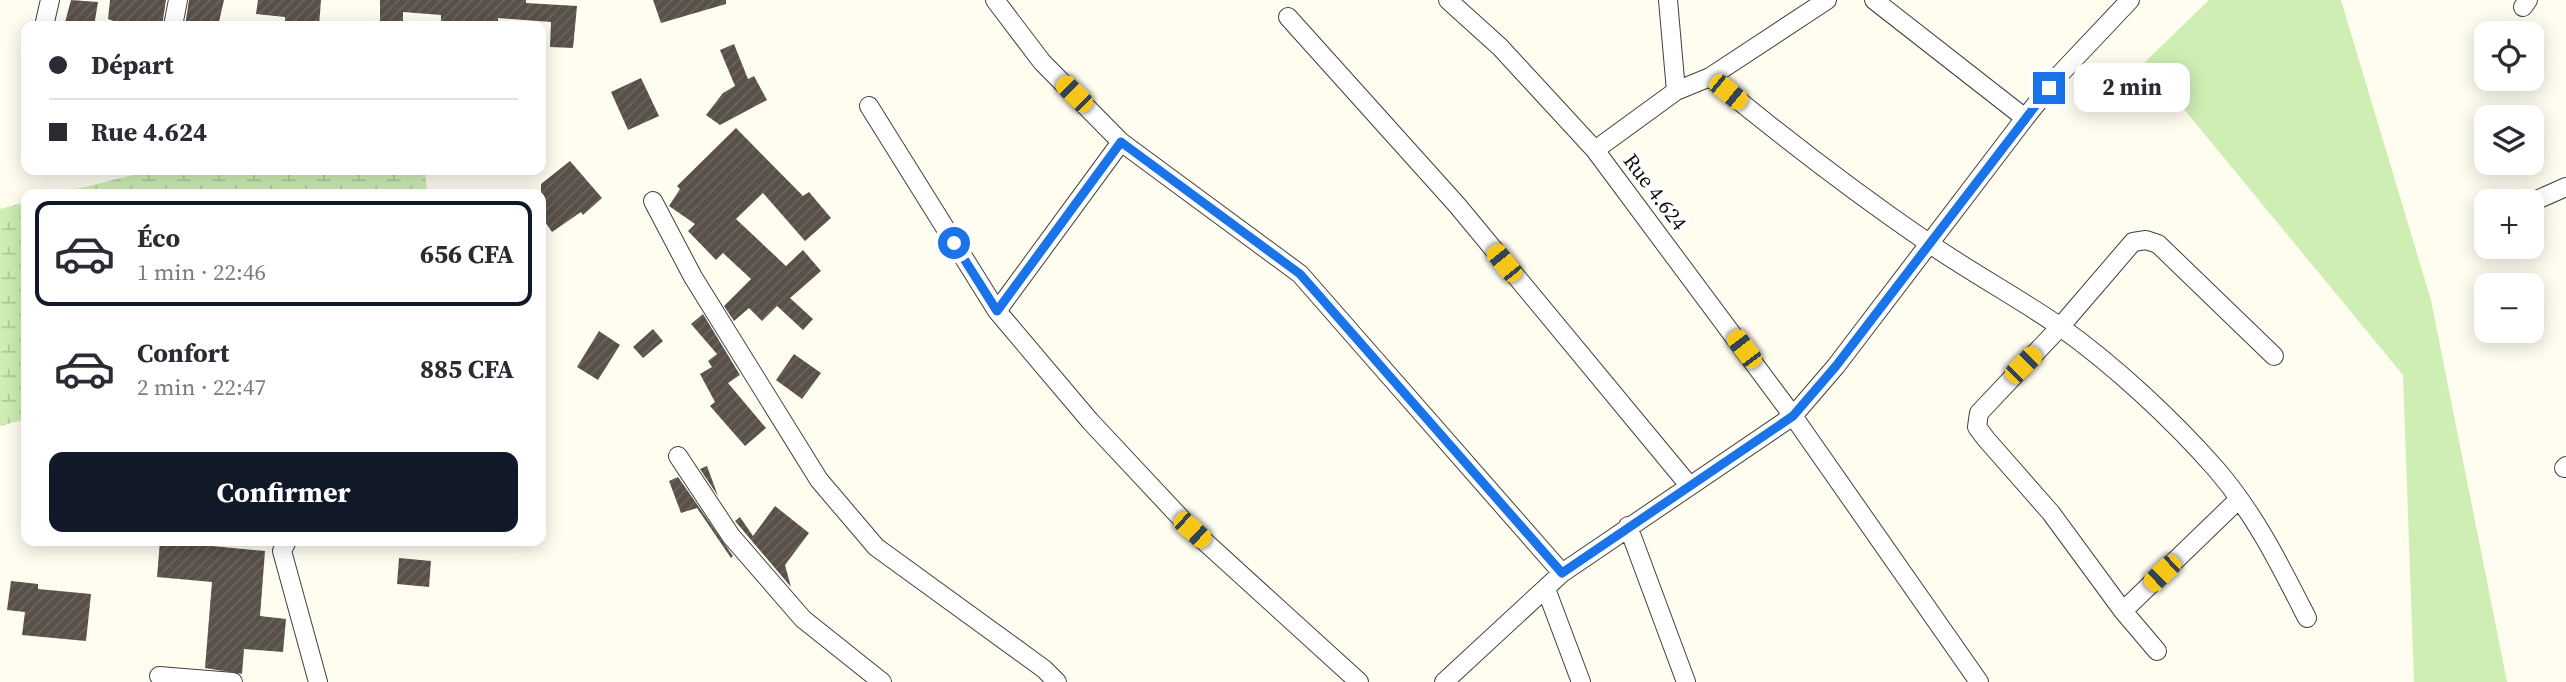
<!DOCTYPE html>
<html lang="fr">
<meta charset="utf-8">
<style>
body{margin:0;font-family:"Source Serif 4",serif;background:#f2f2f3;color:#2b2b33;height:100vh;display:flex;flex-direction:column;font-size:26px;white-space:nowrap}
*{box-sizing:border-box;margin:0}
p{font-size:23px;color:#7c7c81}
.icon{flex:none;width:38px;height:38px;fill:none;stroke:currentColor;stroke-width:2;stroke-linecap:round;stroke-linejoin:round}
.map{position:relative;flex:1;overflow:hidden}
.drawer{position:absolute;left:21px;top:189px;width:525px;height:357px;display:flex;flex-direction:column;background:#fff;border-radius:14px;box-shadow:0 4px 18px #0003}
.drawer>*{flex:none}
.banner{position:absolute;left:21px;top:21px;width:525px;height:154px;border-radius:14px;box-shadow:0 4px 18px #0003;display:grid;align-content:center;height:154px;padding:0 28px;background:#fff}
.tools{position:absolute;left:2474px;top:21px;display:grid;gap:14px}
.tools a{display:grid;place-items:center;width:70px;height:70px;border-radius:14px;background:#fff;box-shadow:0 4px 18px #0003;font-size:35px}
.end{position:absolute;width:32px;height:32px;margin:-16px;border:9px solid #1a73e8;background:#fff;box-shadow:0 0 0 4px #fff}
.from{border-radius:50%}
.bubble{position:absolute;height:49px;border-radius:14px;background:#fff;box-shadow:0 4px 18px #0003;font-size:23px;font-weight:700;line-height:49px;text-align:center}
.car{position:absolute;width:21px;height:42px;margin:-21px -10px;border-radius:9px;box-shadow:0 0 5px 2px #0007;background:linear-gradient(#f5c518 24%,#345 0 40%,#f5c518 0 76%,#345 0 86%,#f5c518 0)}
.banner b{display:flex;align-items:center;gap:24px;height:66px;font-size:26px}
.banner b+b{border-top:2px solid #e1e1e2}
.banner i{width:18px;height:18px;background:#2b2b33}
ul{padding:12px 0 0;list-style:none}
li{display:flex;align-items:center;gap:21px;height:105px;margin:0 14px 10px;padding:0 14px;border:4px solid transparent;border-radius:14px}
li div{flex:1}
li b{display:block;font-size:26px}
li em{font-style:normal;font-weight:700}
li.selected{border-color:#111827}
li>.icon{width:63px;height:63px;stroke-width:1.5}
.primary-button{display:flex;gap:14px;margin-top:auto;padding:14px 28px}
.primary-button a{flex:1;height:80px;border-radius:14px;background:#111827;color:#fff;font-size:28px;font-weight:700;line-height:80px;text-align:center}
.map>svg:first-child{display:block}
.grass{fill:#ceeeb4}
.wetland{fill:url(#wetland-marsh)}
.building{fill:url(#building-hatch)}
.lines{fill:none;stroke-linecap:round;stroke-linejoin:round}
.minor-casing{stroke:#414141;stroke-width:20}
.minor{stroke:#fff;stroke-width:18}
.route{stroke:#1a73e8;stroke-width:9}
.labels{text-anchor:middle;stroke-width:7;stroke-linejoin:round;paint-order:stroke}
.street-label{font-size:21px;fill:#0e0e0e;stroke:#fff}
</style>
<div class="map">
<svg width="2566" height="682" viewBox="0 0 2566 682">
<defs>
<pattern id="wetland-marsh" width="20" height="14" patternUnits="userSpaceOnUse" patternTransform="scale(1.75)"><rect width="20" height="14" fill="#ceeeb4"/><path d="M1 5h8M5 5V1M11 12h8M15 12V8" fill="none" stroke="#b0cb9a"/></pattern>
<pattern id="building-hatch" width="6" height="6" patternUnits="userSpaceOnUse" patternTransform="scale(1.75)"><rect width="6" height="6" fill="#585049"/><path d="M-1 1l2-2M0 6l6-6M5 7l2-2" fill="none" stroke="#6b655f"/></pattern>
</defs>
<rect width="100%" height="100%" fill="#fffdf0"/>
<path class="grass" d="M2209 0H2341L2431 300 2507 682H2414L2403 375 2145 62Z"/>
<path class="wetland" d="M153 170H425L427 194H57Z
M26 202V419L0 426V209Z"/>
<path class="building" d="M71 0 98 2 94 26H64Z
M110 0H166L162 26H127L108 19Z
M189 0H224L218 26H185Z
M258 0H321L319 26 285 25V17L256 14Z
M380 0H526V3L577 6 573 48 550 47 551 22 498 18V26H441V15L403 12V26H380Z
M653 0H726V4L661 23Z
M734 44 748 79 754 76 767 100 720 125 706 115 723 93 735 86 720 50Z
M641 78 659 116 628 130 611 92Z
M736 128 803 196 809 192 831 218 805 241 763 193 736 219 786 266 803 250 821 271 790 298 813 319 803 330 777 306 762 321 749 308 734 321 724 306 751 279 723 253 716 260 688 231 695 224 669 206 680 189 677 186Z
M570 161 602 198 583 215 581 212 552 232 541 216V184Z
M703 314 740 375 728 383 766 428 745 446 710 406 715 402 700 374 712 367 708 361 717 354 691 324Z
M653 329 663 341 643 358 633 347Z
M599 331 620 345 598 380 577 367Z
M794 354 821 373 802 399 776 380Z
M707 466 718 496 700 469Z
M678 477 733 556 731 558 697 508 681 513 669 481Z
M775 506 809 533 785 565 791 587 735 521 740 517 753 536Z
M160 541 265 551 260 616 286 619 283 652 244 649 242 674 205 668 212 582 157 577Z
M399 558 431 561 429 587 397 584Z
M11 581 38 584V589L91 594 86 641 22 635 25 612 7 610Z"/>
<g class="lines">
<g class="minor-casing">
<path id="minor" d="M995 0 1042 62 1121 142 1300 274 1562 573
M1448 0 1500 47 1595 150
M1668 0 1676 91
M1827 0 1710 77 1676 91 1595 150 1793 416 1979 682
M1874 0 2025 118 2061 73 2130 0
M2523 7 2528 0
M1288 17 1457 205 1688 484
M44 26 50 0
M173 26 178 0
M1710 77C1781 136 1854 192 1930 244 1972 273 2017 297 2059 326 2114 365 2172 419 2216 469 2255 514 2280 565 2307 618
M869 106 997 311 1090 421 1192 530 1359 682
M653 201 693 277 819 480 876 547 1044 669 1057 682
M2532 202 2566 187
M997 311 1121 142
M678 456 731 536 803 619 882 682
M2564 468 2566 466
M1628 526 1686 682
M287 541 282 551 318 682
M1546 589 1581 682
M2123 611 2239 499
M2157 651 2123 611 2051 513 1986 439 1977 427 1979 413 2060 327 2133 242 2146 240 2158 244 2274 356
M159 676 233 682
M1444 682 1562 573 1793 416 1836 366 2025 118"/>
</g>
<use href="#minor" class="minor"/>
</g>
<g class="lines">
<path class="route" d="M954 243 997 311 1121 142 1300 274 1562 573 1793 416 1836 366 2049 88"/>
</g>
<g class="labels">
<g class="street-label">
<text transform="translate(1655 192) rotate(53)" y="7">Rue 4.624</text>
</g>
</g>
</svg>
<div class="tools">
<a><svg class="icon" aria-label="locate" viewBox="0 0 24 24"><circle cx="12" cy="12" r="6"/><path d="M12 2v4M12 18v4M2 12h4M18 12h4"/></svg></a>
<a><svg class="icon" aria-label="layers" viewBox="0 0 24 24"><path d="M12 4l9 5-9 5-9-5zM3 14l9 5 9-5"/></svg></a>
<a>+</a>
<a>−</a>
</div>
<i class="end from" style="left:954px;top:243px"></i>
<i class="end" style="left:2049px;top:88px"></i>
<div class="bubble" style="left:2074px;top:63px;width:116px">2 min</div>
<i class="car" style="left:1728px;top:92px;rotate:129deg"></i>
<i class="car" style="left:1074px;top:94px;rotate:315deg"></i>
<i class="car" style="left:1504px;top:263px;rotate:321deg"></i>
<i class="car" style="left:1744px;top:349px;rotate:323deg"></i>
<i class="car" style="left:2023px;top:365px;rotate:45deg"></i>
<i class="car" style="left:1192px;top:530px;rotate:132deg"></i>
<i class="car" style="left:2162px;top:573px;rotate:226deg"></i>
<div class="banner">
<b><i class="from"></i>Départ</b>
<b><i></i>Rue 4.624</b>
</div>
<section class="drawer">
<ul>
<li class="selected"><svg class="icon" aria-label="car" viewBox="0 0 24 24"><path d="M5 17H2v-5l4-1 3-4h7l3 4 3 1v5h-3M9 17h6M6 11h13"/><circle cx="7" cy="17" r="2"/><circle cx="17" cy="17" r="2"/></svg><div><b>Éco</b><p>1 min · 22:46</p></div><em>656 CFA</em></li>
<li><svg class="icon" aria-label="car" viewBox="0 0 24 24"><path d="M5 17H2v-5l4-1 3-4h7l3 4 3 1v5h-3M9 17h6M6 11h13"/><circle cx="7" cy="17" r="2"/><circle cx="17" cy="17" r="2"/></svg><div><b>Confort</b><p>2 min · 22:47</p></div><em>885 CFA</em></li>
</ul>
<div class="primary-button"><a>Confirmer</a></div>
</section>
</div>
